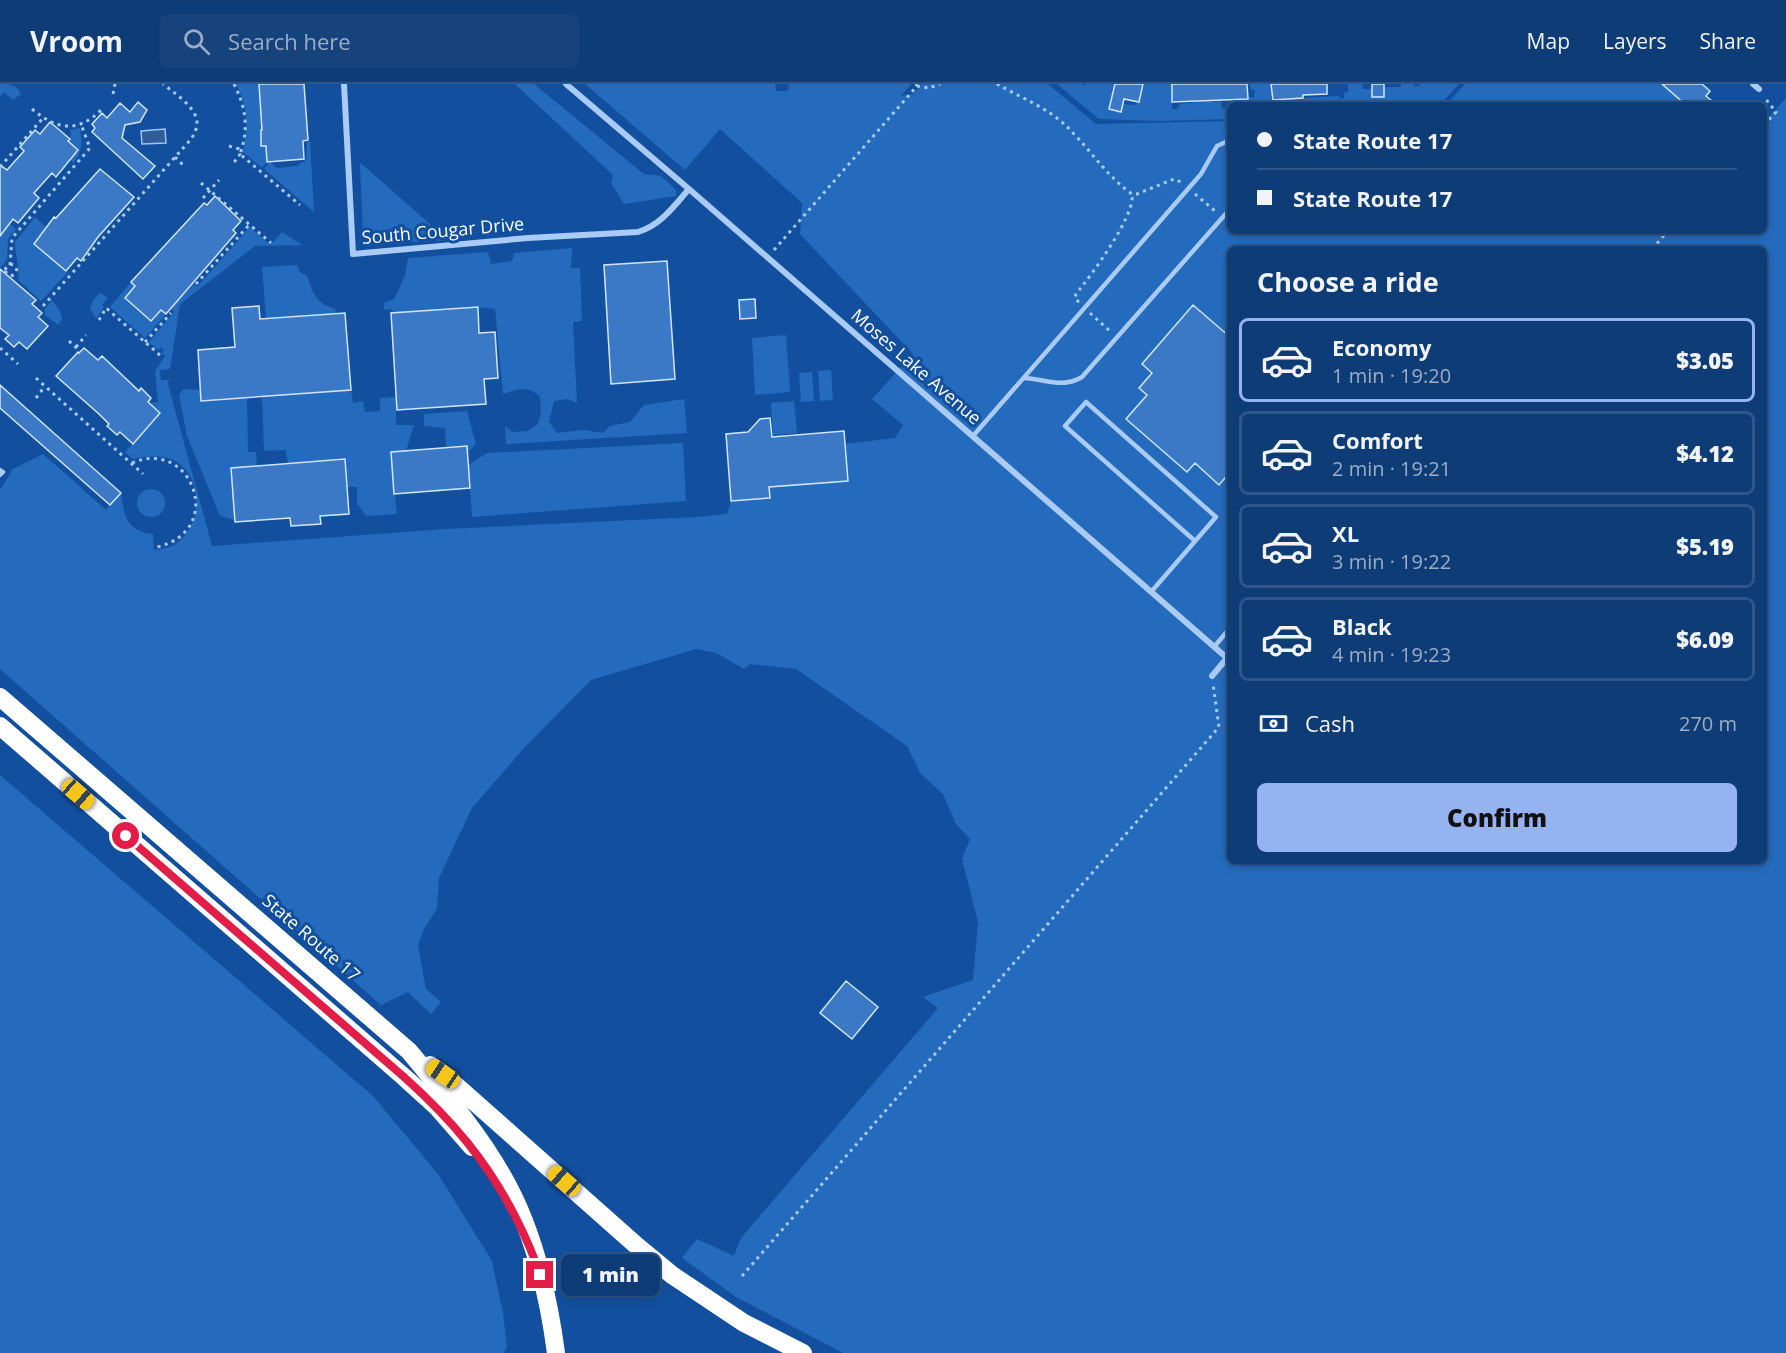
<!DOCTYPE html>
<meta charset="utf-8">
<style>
body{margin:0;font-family:"Open Sans",sans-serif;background:#17437c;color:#f1f3f6;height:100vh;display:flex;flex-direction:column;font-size:22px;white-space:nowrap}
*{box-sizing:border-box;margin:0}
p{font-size:20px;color:#9badc6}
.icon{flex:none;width:33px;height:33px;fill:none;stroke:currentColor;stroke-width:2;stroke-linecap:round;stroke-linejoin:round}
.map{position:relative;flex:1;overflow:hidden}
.sheet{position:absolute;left:1227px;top:162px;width:540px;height:618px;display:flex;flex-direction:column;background:#0e3c77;border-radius:9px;box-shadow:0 3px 9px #0003,0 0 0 2px #2e5689}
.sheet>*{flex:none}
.guide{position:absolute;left:1227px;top:18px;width:540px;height:132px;border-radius:9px;box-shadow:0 3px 9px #0003,0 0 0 2px #2e5689;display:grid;align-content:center;height:132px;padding:0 30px;background:#0e3c77}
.end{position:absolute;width:27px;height:27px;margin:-14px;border:8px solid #e11d48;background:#fff;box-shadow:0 0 0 3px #fff}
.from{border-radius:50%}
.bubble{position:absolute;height:42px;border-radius:9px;background:#0e3c77;box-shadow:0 3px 9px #0003,0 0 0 2px #2e5689;font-size:20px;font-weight:800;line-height:42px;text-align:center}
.car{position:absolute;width:18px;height:36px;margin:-18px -9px;border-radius:8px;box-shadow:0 0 4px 2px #0007;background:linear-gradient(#f5c518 24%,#345 0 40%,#f5c518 0 76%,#345 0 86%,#f5c518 0)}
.guide b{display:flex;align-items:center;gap:21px;height:57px;font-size:22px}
.guide b+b{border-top:2px solid #2e5689}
.guide i{width:15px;height:15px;background:#f1f3f6}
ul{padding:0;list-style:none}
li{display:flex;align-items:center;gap:18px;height:84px;margin:0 12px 9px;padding:0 18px;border:3px solid #2e5689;border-radius:9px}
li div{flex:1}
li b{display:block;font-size:22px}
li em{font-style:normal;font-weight:800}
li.selected{border-color:#95b2f1}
li>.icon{width:54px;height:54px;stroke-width:1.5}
h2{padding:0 30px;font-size:27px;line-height:72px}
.pay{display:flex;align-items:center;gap:15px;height:66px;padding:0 30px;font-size:22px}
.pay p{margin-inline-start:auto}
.action{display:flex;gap:12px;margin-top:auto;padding:12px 30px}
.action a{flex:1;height:69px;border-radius:9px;background:#95b2f1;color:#111;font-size:24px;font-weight:800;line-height:69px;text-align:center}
header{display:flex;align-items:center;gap:36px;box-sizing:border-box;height:84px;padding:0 30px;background:#0e3c77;border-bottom:2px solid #2e5689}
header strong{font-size:28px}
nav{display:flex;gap:33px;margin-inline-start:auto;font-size:21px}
.search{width:420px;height:54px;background:#17437c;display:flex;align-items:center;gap:15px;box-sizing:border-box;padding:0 21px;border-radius:9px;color:#9badc6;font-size:22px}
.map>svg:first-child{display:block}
.green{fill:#246abd;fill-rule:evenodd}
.water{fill:#305d97;stroke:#9bc6f8;stroke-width:1.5}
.building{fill:#3b79c6;stroke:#d1e6fe;stroke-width:1.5}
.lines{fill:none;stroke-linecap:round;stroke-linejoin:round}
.path{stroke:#a9cbf5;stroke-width:3;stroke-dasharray:3 4.5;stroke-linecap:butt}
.lane{stroke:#a9cbf5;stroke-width:4.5}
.street{stroke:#a9cbf5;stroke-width:6}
.highway{stroke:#fff;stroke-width:18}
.route{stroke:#e11d48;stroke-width:8}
.labels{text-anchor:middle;stroke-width:6;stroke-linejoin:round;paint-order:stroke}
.street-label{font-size:18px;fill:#fff;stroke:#12509f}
</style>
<header>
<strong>Vroom</strong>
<div class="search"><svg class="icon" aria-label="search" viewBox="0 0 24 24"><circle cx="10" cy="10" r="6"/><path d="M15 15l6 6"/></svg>Search here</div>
<nav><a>Map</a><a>Layers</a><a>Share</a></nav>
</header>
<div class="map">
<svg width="1786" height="1269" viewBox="0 0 1786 1269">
<rect width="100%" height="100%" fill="#12509f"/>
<path class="green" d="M0 0C9 0 17 0 21 10L13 16 4 8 0 13Z
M236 0H259L260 21 266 46H261V61L266 62 267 77 262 84 243 68C248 44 248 21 236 0Z
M515 0H534L644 90 661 92 676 106V112L624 120 611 99 613 91Z
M585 0H775L776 7H788L789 0H911L901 12 913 10 922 0H1048L1096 40 1230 37V147H1764V39L1786 14V1269H843L736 1213 682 1174 697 1155 734 1172 741 1154 938 924 923 913 973 896 978 838 962 775 970 755 956 740 943 710 920 689 907 662 796 585 750 580 744 585 716 569 696 565 591 596 526 662 472 724 439 794 437 825 424 845 418 861 426 905 441 918 431 930 408 908 381 921 0 585V406L13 385 43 370 106 426 121 409C124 431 126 447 153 450L154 466C162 465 170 464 177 459 202 441 204 393 175 377 164 371 145 372 133 375L125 368 160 329 149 319 158 318 155 287 165 272 162 269 164 266 161 263 158 266 149 258 174 228 171 224 194 200 197 203 250 143 270 161 282 148 302 161 255 162 180 220 170 285 160 286 161 296H169L168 300 212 462 446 445 696 433 727 430 731 417 770 414 769 403 847 397 845 360 895 354 903 341 872 315 913 270 800 150 802 119 720 45 685 86ZM1230 165H1764V777H1230Z
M1057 0H1082L1084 2 1086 0H1115L1109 25 1121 28 1123 20 1136 21 1143 0H1172V25H1178L1180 20 1199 18V0H1210L1212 18 1221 17 1222 25 1230 24V35L1161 37 1099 35Z
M1249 0H1271L1273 16H1276L1275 21H1234L1233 16 1254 13 1255 6 1251 5Z
M1348 0H1362L1363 5H1372L1373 13H1383L1384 3H1401V0H1414L1415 3 1421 0H1459L1440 21H1431L1429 18 1411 19 1410 21H1290L1289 15 1339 12 1340 15 1344 14V9L1348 8Z
M1465 0H1662L1706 21H1446Z
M80 44C82 59 83 67 73 79L70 75 68 57 71 54 70 46Z
M310 57 314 128 264 85 270 78 277 84 297 82 306 76 307 58Z
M360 79 364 82 448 156 366 161 363 153Z
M35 133 46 143 43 145 45 147 35 160 67 189 41 217 18 196C20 185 15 170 15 158Z
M10 140 16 145 8 155 7 176 0 184V143L4 146Z
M572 164 571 184H580L582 237 573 238 577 319 567 315 554 317 549 338 557 349 584 346 603 349 610 342 630 338 644 321 684 315 687 349 506 360 505 342 513 348 528 347 538 340 541 328 540 313C528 301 518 305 503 310L495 225 478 223 394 229 392 225 384 226V219L394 215 405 192 408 174 488 168 491 180 512 177 514 169Z
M297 181 300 188 307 192C314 210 315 219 335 225L336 230 266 234 262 183Z
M131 198 135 202 125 214 151 237 161 226 166 230 145 254 110 223Z
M100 209 108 214 102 221 104 223 96 235 90 224 93 216Z
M52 216 60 227 62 235 58 241 45 231V225Z
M786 251 790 308 755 311 752 254Z
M831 286 833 316 820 317 818 287Z
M812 288 814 317 801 318 799 289Z
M183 305 200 306 247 313 248 368H256L257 382 231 384 235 436 220 432 187 352 179 311Z
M351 306 353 319 363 317 365 328 380 327V314L396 313V341H414L406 367 391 369 397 430 366 432 357 419V403H347L288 380 286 366 264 367 262 312Z
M794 317 797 349 773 351 771 319Z
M467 327 476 360 468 368 467 363 446 364 445 344 424 342V330Z
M683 359 686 417 472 433 468 381 487 369Z
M137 419a14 14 0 1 1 28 0a14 14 0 1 1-28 0Z
M0 691 373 1012 438 1090 492 1177 503 1229 507 1263 504 1269H0Z"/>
<path class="water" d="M165 45 166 59 142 60 141 47Z"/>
<path class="building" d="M259 0H304L308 56 303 57 304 75 267 78 266 62H261V46H262Z
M1115 0H1143L1139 18 1124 15 1121 28 1109 25Z
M1172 0H1247L1248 15 1172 18Z
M1271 0H1327V10L1303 11V14L1273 16Z
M1372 0H1384V13H1372Z
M1662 0H1702L1710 7 1706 12 1717 21H1686Z
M138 18 147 26 140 38 125 41 122 54 155 82 143 95 92 48 95 44 92 40 102 29 107 34 120 19 130 28Z
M50 38 70 55 68 57 78 66 56 93 52 89 34 109 39 114 18 139 13 135 0 152V81L7 86 24 67 20 63 35 46 40 50Z
M100 85 134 113 98 153 81 177 77 174 66 187 34 160 54 133 56 134Z
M215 112 241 137 233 146 236 149 166 230 161 226 151 237 125 214 135 202 131 198 204 119 207 121Z
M667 177 675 295 611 300 604 181Z
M0 185 36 216 32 220 42 229 38 233 48 242 27 265 19 258 14 263 5 255 9 251 0 244Z
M755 215 756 234 740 235 739 216Z
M1193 221 1230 253V388L1219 401 1195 379 1187 388 1126 335 1147 311 1139 304 1152 289 1142 280Z
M259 222 260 235 345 229 351 306 201 317 198 266 235 263 232 224Z
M478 223 479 249 495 248 498 294 484 295 486 320 397 326 391 229Z
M84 264 98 276 102 272 139 307 141 304 151 314 148 318 160 329 133 360 120 348 117 351 107 342 109 340 99 330 56 292 78 268 79 269Z
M0 301 121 409 110 421 0 324Z
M770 334 772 353 844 347 848 397 769 403 770 414 731 417 726 350 748 348 760 335Z
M467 362 470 404 394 410 391 368Z
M345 375 349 430 320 432 321 440 291 442 290 434 235 438 231 384Z
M846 897 878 923 852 955 820 929Z"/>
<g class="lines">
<path class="path" d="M234 0C246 24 249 44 240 70L300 121
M997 0C1018 12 1047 24 1064 40 1088 62 1105 91 1132 110H1137L1174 95 1183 99
M917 2 929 4 940 0
M113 10 115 0
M32 25C56 45 77 50 101 26
M1764 41 1776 28 1765 14
M229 62 239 65 240 70 233 80
M175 73 185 83
M0 83 43 34
M201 99 271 159
M1195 110 1215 127
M203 114 219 96
M1652 165 1668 147
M774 166 917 2 916 0
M5.5 186a5.5 5.5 0 1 1 11 0a5.5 5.5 0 1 1-11 0Z
M10 181 12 154 90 64 81 40
M196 200 249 141
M1079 218 1075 215 1076 210C1090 193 1136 131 1132 110
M43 222 192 54C194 49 197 45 197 40 198 24 174 9 163 0
M1090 229 1110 247
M99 236 106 224 161 272
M69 257 80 267
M145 258 171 229
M76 263 86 251
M0 264 18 280
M36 294 143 390
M36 314 45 302
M132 379C192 353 227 447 157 463
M742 1192 1219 643 1213 600"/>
<path class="lane" d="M1024 294C1045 295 1062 305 1082 293L1230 125
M973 352 1201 90 1217 62 1230 56
M0 386 3 388 0 391
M1151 508 1216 433 1086 318 1065 342 1195 457
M1214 563 1230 544"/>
<path class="street" d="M344 0 353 170 528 154 638 148C661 141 674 122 689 105
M566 0 689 105 1227 574 1212 592
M1753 0 1759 5"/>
<path class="highway" d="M0 613 409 967C442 1007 476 1045 502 1091 533 1144 548 1209 556 1269
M0 642 404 993 437 1023 472 1063
M430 981 443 990 637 1162 672 1191 744 1239 803 1269"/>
</g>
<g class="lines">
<path class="route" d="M126 752 404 993C452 1036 488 1078 517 1136 526 1154 534 1172 540 1191"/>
</g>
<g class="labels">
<g class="street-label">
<text transform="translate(443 147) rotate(-5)" y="6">South Cougar Drive</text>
<text transform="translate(916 283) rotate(41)" y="6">Moses Lake Avenue</text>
<text transform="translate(311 854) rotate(41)" y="6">State Route 17</text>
</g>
</g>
</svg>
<i class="end from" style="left:126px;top:752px"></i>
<i class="end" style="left:540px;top:1191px"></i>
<div class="bubble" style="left:561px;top:1170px;width:99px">1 min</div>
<i class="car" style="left:78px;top:710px;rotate:131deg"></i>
<i class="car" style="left:443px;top:990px;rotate:304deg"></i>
<i class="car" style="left:564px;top:1097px;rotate:311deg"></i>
<div class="guide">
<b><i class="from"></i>State Route 17</b>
<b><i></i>State Route 17</b>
</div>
<section class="sheet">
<h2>Choose a ride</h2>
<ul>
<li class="selected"><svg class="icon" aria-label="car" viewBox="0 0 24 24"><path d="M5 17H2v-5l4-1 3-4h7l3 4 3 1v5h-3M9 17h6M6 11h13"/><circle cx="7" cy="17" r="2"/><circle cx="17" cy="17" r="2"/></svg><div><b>Economy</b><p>1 min · 19:20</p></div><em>$3.05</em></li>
<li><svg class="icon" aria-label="car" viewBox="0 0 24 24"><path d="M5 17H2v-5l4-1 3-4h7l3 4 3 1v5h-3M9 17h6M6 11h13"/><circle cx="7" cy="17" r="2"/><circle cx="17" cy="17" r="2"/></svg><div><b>Comfort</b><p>2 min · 19:21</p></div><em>$4.12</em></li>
<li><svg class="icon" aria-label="car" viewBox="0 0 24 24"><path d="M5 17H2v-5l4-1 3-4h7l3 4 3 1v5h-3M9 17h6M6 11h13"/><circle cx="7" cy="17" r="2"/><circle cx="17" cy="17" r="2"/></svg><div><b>XL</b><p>3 min · 19:22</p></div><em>$5.19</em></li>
<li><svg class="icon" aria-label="car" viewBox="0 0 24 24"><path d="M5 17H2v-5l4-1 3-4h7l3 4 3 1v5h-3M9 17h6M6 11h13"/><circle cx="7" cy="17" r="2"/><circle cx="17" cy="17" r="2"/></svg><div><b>Black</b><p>4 min · 19:23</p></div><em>$6.09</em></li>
</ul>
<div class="pay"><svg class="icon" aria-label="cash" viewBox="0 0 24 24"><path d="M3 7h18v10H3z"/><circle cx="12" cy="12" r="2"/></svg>Cash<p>270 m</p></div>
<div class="action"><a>Confirm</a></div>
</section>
</div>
